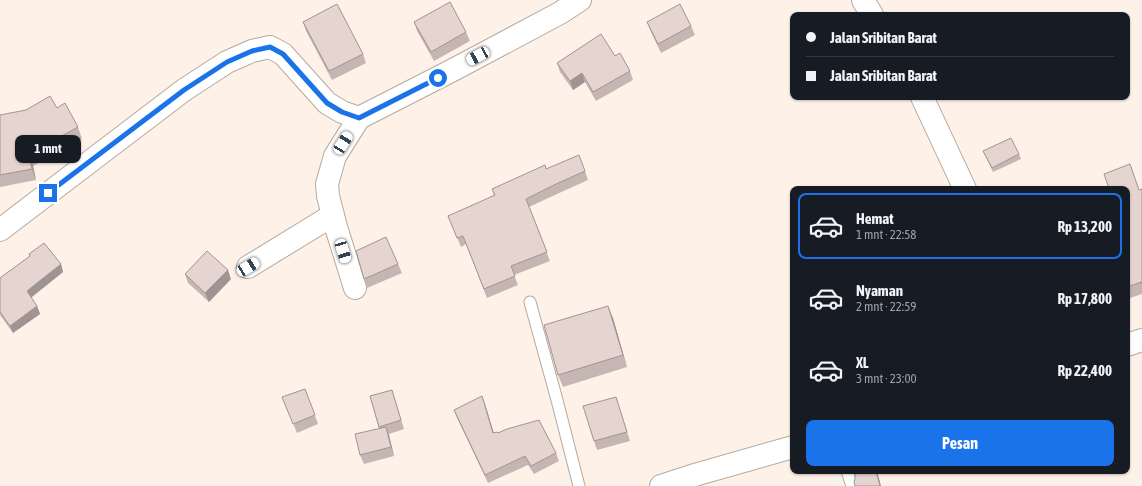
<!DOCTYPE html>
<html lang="id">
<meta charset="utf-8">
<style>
body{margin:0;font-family:"Asap Condensed",sans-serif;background:#242831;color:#f1f3f6;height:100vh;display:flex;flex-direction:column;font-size:15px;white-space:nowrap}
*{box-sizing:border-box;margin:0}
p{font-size:13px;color:#9ea1a6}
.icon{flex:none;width:22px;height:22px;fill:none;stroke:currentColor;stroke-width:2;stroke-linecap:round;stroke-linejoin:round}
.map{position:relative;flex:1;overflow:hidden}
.panel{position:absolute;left:790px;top:186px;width:340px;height:288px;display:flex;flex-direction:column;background:#171b24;border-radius:8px;box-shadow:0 1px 3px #0004}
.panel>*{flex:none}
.top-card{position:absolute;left:790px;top:12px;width:340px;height:88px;border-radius:8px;box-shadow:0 1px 3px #0004;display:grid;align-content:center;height:88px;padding:0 16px;background:#171b24}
.end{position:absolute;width:18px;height:18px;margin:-9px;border:5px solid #1a73e8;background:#fff;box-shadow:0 0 0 2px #fff}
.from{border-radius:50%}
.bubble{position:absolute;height:28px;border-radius:8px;background:#171b24;box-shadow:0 1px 3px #0004;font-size:13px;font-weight:700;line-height:28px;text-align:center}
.car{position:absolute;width:12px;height:24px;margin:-12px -6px;border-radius:5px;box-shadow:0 0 3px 1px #0007;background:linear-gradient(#fff 24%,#345 0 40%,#fff 0 76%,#345 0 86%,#fff 0)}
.top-card b{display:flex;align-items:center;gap:14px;height:38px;font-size:15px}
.top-card b+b{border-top:1px solid #363941}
.top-card i{width:10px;height:10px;background:#f1f3f6}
ul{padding:7px 0 0;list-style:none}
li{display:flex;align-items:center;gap:12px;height:66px;margin:0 8px 6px;padding:0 8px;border:2px solid transparent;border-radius:8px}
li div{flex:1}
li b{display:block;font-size:15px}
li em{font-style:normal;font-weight:700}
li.current{border-color:#1a73e8}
li>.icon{width:36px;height:36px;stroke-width:1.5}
.button{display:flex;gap:8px;margin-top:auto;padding:8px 16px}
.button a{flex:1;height:46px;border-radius:8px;background:#1a73e8;color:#fff;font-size:16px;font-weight:700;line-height:46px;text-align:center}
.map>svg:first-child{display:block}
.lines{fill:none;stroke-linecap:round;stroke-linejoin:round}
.service-casing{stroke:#b5a9a0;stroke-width:13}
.minor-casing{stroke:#b5a9a0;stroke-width:24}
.secondary-casing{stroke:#b5a9a0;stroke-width:24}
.service{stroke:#fff;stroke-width:11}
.minor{stroke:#fff;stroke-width:22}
.secondary{stroke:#fff;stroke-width:22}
.wall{fill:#c5b6b3}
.shaded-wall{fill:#a09492}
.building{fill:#e5d4d0;stroke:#a09492}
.route{stroke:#1a73e8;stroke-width:5}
</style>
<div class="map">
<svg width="1142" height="486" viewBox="0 0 1142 486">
<rect width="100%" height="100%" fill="#fef2e8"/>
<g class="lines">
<g class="service-casing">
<path id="service" d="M530 302 557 400 579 486
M847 471 852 486"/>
</g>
<g class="minor-casing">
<path id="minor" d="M863 0 872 15
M922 97 965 189
M0 230 184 90 227 62 252 51 270 47 283 54 327 103 342 112 359 118 451 71 560 13 580 0
M248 267 333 215
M355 288 336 227 328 196 327 184 335 156 359 118"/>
</g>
<g class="secondary-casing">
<path id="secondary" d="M1127 345 1142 340
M661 486 698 474 793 447"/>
</g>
<use href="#service" class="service"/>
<use href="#minor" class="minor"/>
<use href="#secondary" class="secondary"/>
</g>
<path class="wall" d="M303 22 363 54 366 63 332 80 306 31Z
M414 22 466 32 470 41 434 61 417 31Z
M647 22 691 26 695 35 661 53 650 30Z
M615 56 630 71 633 80 596 101 585 82 573 90 560 72 557 63Z
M57 108 78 127 82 139 33 166 36 180 0 187V115Z
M983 151 1019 154 1021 159 993 172Z
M546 169 585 171 588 180 557 194 529 207 550 261 514 275 518 285 487 298 466 244 461 247 448 216 494 196 492 189Z
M1127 189 1139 190 1142 189V294L1127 299Z
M29 254 61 264 63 272 31 298 37 306 40 314 13 333 0 315V278L30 256Z
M398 264 402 273 367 288 364 279Z
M185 274 231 279 209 302 188 283Z
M613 318 627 367 563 387 558 375Z
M305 389 318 424 297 433 282 397Z
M392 390 404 429 389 434 394 456 364 464 360 455 379 429 370 396Z
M485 404 494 433H498L556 453 559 461 534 474 528 465 488 483 457 418 454 410Z
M619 406 630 441 597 450 594 441Z"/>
<path class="shaded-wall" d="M582 73 585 82 573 90 570 81Z
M29 154 33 166 36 180 32 169Z
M61 264 63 272 29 299 27 291Z
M228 270 231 279 209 302 205 293Z
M37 306 40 314 13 333 10 326Z
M608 306 613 318 627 367 623 355Z
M482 396 485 404 496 441 493 433Z
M386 427 389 436 394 456 391 447Z
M876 471H877L881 486H880Z"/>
<path class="building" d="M450 2 466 32 431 52 414 22Z
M337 4 363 54 329 71 303 22Z
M680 4 691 26 658 44 647 22Z
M601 34 615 56 620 53 630 71 593 92 582 73 570 81 557 63Z
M50 96 57 108 65 103 78 127 29 154 32 169 0 175V115L26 110Z
M1011 138 1019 154 992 168 983 151Z
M579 155 585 171 554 185 526 199 547 252 511 266 515 276 484 289 463 236 457 238 448 216 495 195 492 189 545 165 546 169Z
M1130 164 1139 190 1142 189V284L1141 282 1127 287V189H1109L1104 174Z
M386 237 398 264 364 279 356 251Z
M44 243 61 264 27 291 37 306 10 326 0 312V278L30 256 29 254Z
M207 251 228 270 205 293 185 274Z
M608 306 623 355 558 375 544 325Z
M305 389 315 415 293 424 282 397Z
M392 390 401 420 379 427 370 396Z
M482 396 493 433 497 432 498 433 507 429 539 420 556 453 531 466 525 456 485 475 454 410Z
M616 397 627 432 594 441 583 406Z
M386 427 391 447 360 455 355 434Z
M854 471H876L880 486H855L854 482 855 479V475Z"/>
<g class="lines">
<path class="route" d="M48 193 184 90 227 62 252 51 270 47 283 54 327 103 342 112 359 118 438 78"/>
</g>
</svg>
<i class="end from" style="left:438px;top:78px"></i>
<i class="end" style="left:48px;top:193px"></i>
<div class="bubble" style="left:15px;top:135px;width:66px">1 mnt</div>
<i class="car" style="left:478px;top:56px;rotate:242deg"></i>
<i class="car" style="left:343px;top:143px;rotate:32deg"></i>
<i class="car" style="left:343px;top:251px;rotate:163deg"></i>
<i class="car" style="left:248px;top:267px;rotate:59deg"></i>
<div class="top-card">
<b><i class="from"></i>Jalan Sribitan Barat</b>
<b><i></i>Jalan Sribitan Barat</b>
</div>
<section class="panel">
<ul>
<li class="current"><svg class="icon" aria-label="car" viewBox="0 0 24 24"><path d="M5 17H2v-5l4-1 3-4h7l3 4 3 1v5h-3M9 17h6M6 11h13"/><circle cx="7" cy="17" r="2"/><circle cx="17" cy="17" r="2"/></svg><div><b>Hemat</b><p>1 mnt · 22:58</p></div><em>Rp 13,200</em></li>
<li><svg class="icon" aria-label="car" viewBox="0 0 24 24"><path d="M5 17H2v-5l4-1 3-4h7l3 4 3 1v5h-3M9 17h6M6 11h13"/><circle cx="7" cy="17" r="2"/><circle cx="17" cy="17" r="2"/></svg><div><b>Nyaman</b><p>2 mnt · 22:59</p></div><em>Rp 17,800</em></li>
<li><svg class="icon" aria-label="car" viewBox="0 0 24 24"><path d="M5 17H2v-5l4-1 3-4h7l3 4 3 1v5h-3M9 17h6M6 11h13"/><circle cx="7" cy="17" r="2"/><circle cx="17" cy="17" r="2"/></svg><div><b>XL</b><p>3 mnt · 23:00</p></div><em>Rp 22,400</em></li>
</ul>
<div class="button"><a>Pesan</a></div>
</section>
</div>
